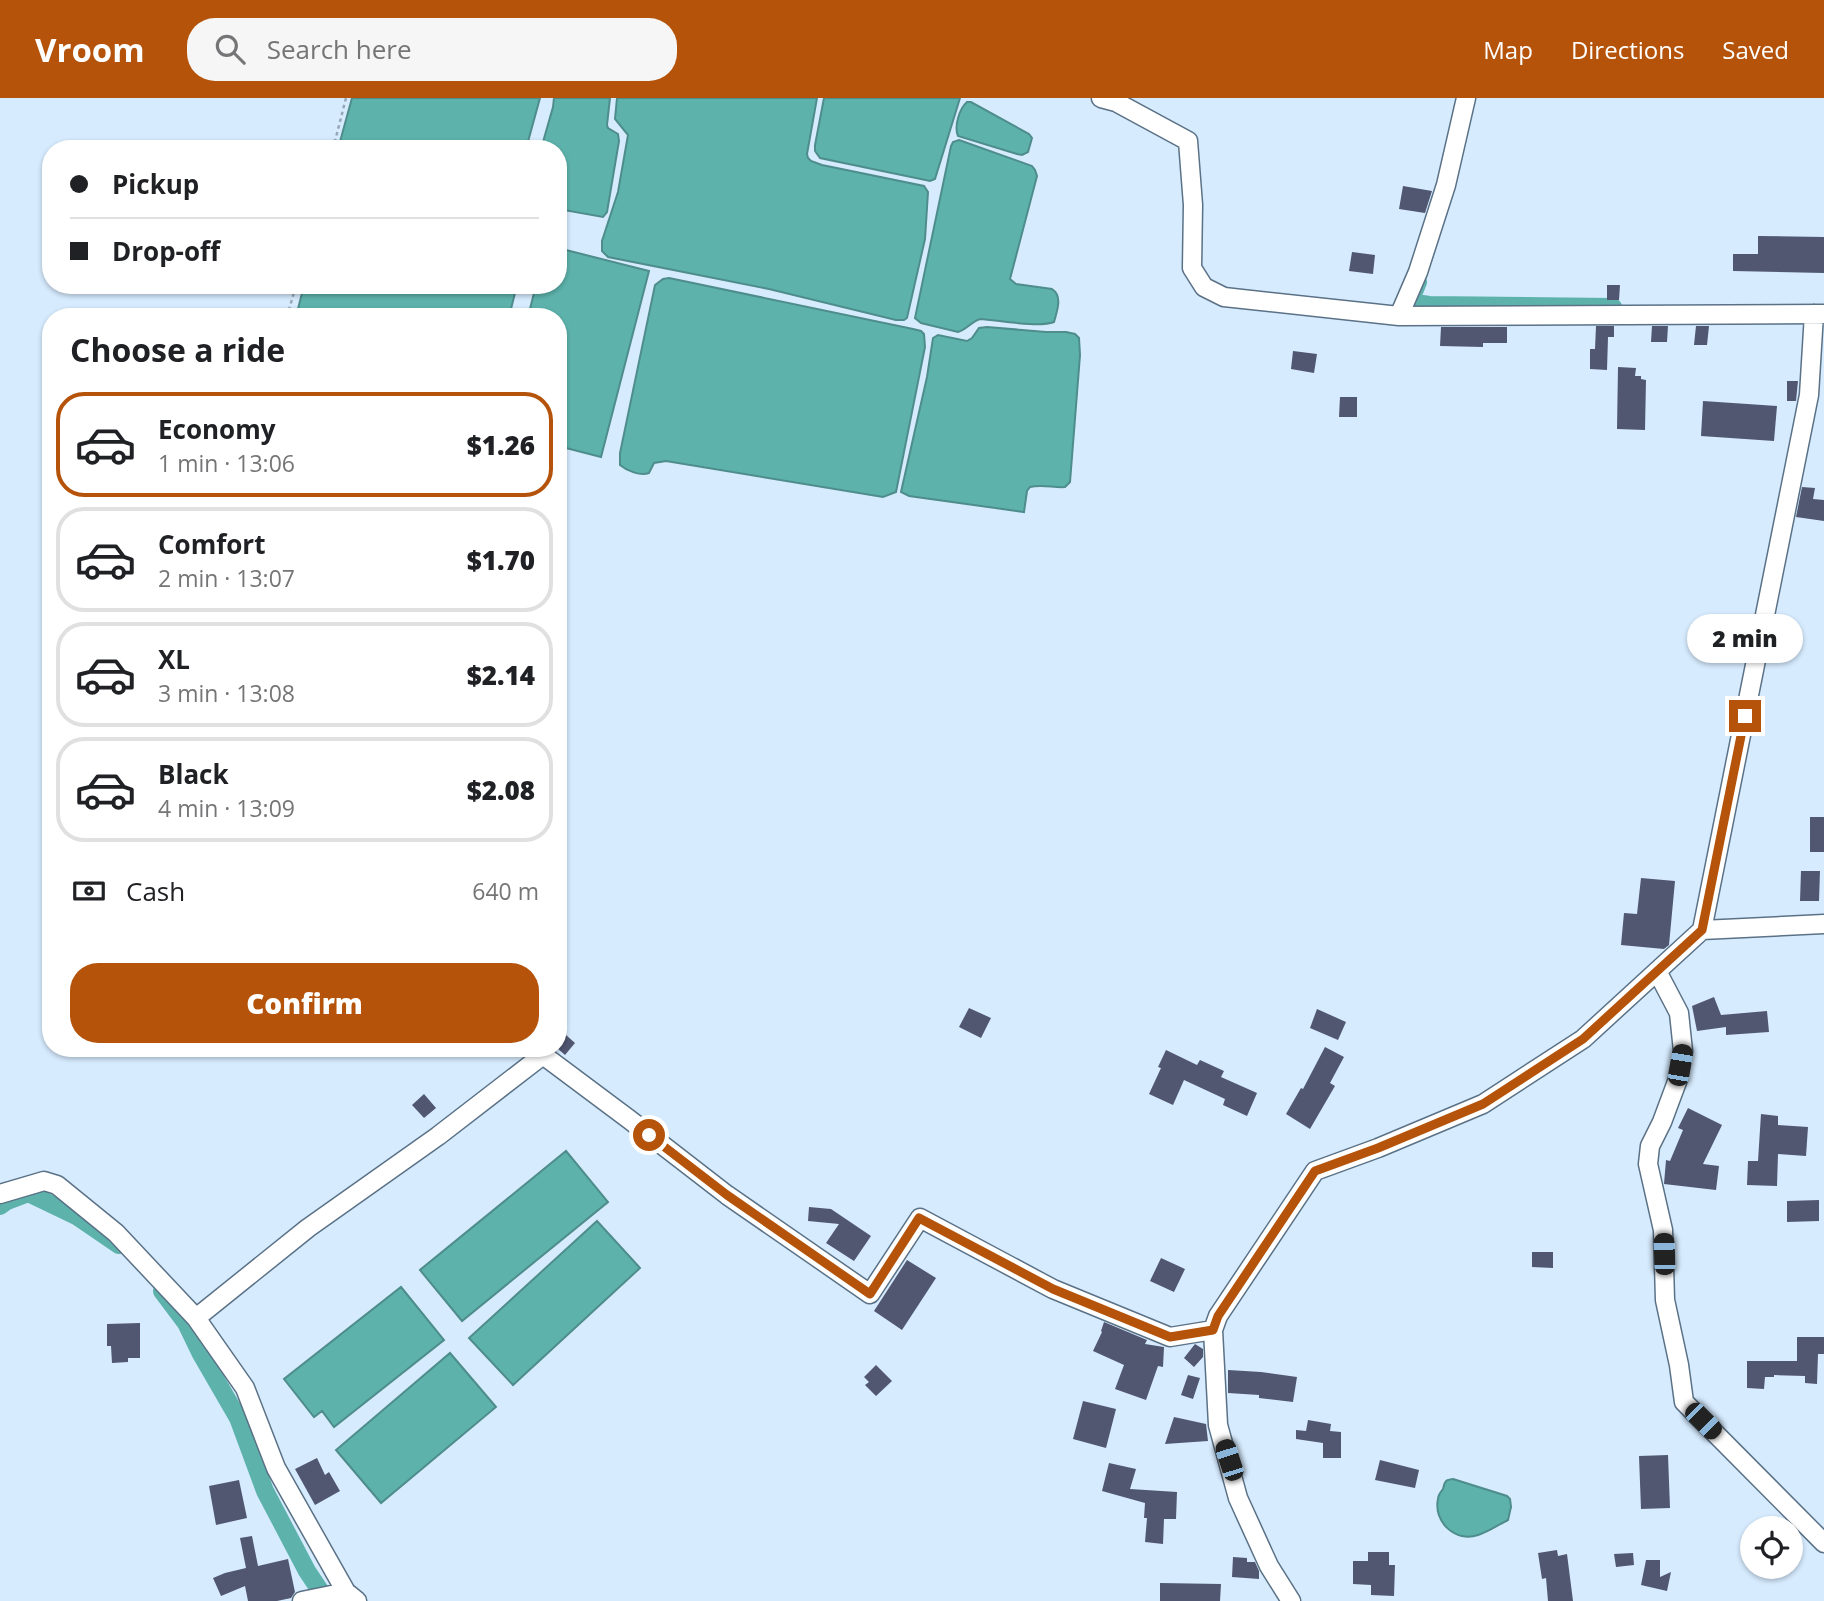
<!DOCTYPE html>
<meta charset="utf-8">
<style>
body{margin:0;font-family:"Open Sans",sans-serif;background:#f6f6f6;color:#202124;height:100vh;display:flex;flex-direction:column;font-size:26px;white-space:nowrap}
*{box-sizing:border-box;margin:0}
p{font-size:23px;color:#757577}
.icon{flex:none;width:38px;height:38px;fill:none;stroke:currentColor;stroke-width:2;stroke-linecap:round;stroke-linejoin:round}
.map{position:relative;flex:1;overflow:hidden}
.panel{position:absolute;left:42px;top:210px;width:525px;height:749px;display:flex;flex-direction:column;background:#fff;border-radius:28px;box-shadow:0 2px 5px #0004}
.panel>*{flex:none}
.top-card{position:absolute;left:42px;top:42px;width:525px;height:154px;border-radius:28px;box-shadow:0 2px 5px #0004;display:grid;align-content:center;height:154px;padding:0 28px;background:#fff}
.fabs{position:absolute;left:1740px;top:1418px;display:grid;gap:14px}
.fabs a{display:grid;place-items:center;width:63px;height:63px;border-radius:50%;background:#fff;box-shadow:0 2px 5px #0004;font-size:35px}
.end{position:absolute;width:32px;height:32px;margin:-16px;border:9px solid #b45309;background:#fff;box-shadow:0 0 0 4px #fff}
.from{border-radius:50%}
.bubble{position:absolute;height:49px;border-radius:24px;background:#fff;box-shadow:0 2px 5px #0004;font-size:23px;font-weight:800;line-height:49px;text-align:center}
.car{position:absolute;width:21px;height:42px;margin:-21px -10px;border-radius:9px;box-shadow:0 0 5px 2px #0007;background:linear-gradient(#222 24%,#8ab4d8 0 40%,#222 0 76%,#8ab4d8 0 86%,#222 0)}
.top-card b{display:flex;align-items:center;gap:24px;height:66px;font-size:26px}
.top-card b+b{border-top:2px solid #e0e0e0}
.top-card i{width:18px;height:18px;background:#202124}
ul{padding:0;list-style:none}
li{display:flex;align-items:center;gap:21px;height:105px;margin:0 14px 10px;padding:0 14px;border:4px solid #e0e0e0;border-radius:28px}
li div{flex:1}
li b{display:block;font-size:26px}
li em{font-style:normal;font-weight:800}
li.selected{border-color:#b45309}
li>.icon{width:63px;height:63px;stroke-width:1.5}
h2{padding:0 28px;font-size:32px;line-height:84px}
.pay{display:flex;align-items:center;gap:18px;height:77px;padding:0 28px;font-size:26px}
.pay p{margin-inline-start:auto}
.action{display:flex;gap:14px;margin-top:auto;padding:14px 28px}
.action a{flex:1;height:80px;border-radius:28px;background:#b45309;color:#fff;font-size:28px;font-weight:800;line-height:80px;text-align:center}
header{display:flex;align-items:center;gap:42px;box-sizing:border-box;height:98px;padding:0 35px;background:#b45309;color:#fff}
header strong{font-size:33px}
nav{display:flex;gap:38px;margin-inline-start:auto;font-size:24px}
.search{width:490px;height:63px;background:#f6f6f6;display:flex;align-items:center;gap:18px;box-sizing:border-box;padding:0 24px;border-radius:28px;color:#757577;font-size:26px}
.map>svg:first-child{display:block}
.water{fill:#5db3ac;stroke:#4e8d8b;stroke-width:2}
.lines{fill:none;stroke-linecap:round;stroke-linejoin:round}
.canal{stroke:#5db3ac;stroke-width:18}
.building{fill:#515771}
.street-casing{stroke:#5a7186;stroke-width:21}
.path{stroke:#96a7b6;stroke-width:2.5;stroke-dasharray:3.5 3.5;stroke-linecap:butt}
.street{stroke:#fff;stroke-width:18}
.route{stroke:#b45309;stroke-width:9}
</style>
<header>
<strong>Vroom</strong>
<div class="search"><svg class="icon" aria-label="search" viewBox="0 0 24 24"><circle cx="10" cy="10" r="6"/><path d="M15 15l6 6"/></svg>Search here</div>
<nav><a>Map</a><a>Directions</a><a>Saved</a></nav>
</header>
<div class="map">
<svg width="1824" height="1503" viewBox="0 0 1824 1503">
<rect width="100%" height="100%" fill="#d6ebfe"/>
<path class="water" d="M352 0H540L526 51H338Z
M554 0H610L607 27 608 30 618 36 619 43 607 114 603 119 558 111V51H541L553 9Z
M617 0H817L807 56 808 60 811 63 822 67 924 88 928 94 925 141 907 220 904 222H896L769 191 608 159 602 153V143L618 94 628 37 615 21Z
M824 0H960L935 81 930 83 820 60 815 53V47Z
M967 4H971L1029 36 1032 40 1028 54 1022 57 1017 56 958 38C954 29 959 11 967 4Z
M959 42 1032 68 1035 72 1037 78 1010 181 1016 186 1052 191C1063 198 1057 213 1054 224 1038 230 998 222 980 221 971 224 966 232 958 234L921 225 915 220 951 48 953 44Z
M558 150 649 173 601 359 558 348V219H528L536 187H558Z
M669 180 913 231 921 233 924 236 925 249 896 394 883 399 666 363 654 365 649 375C640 378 627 373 620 367V355L655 187 663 181Z
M304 187H517L509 219H296Z
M987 229 1046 234H1066L1075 236 1079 240 1080 257 1070 384 1065 389C1054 390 1042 386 1030 389L1027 393 1024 414 909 398 901 394 927 279 933 240 938 237 967 243 972 240 979 230Z
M566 1053 608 1104 462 1223 420 1172Z
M597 1123 640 1170 513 1287 469 1240Z
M401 1189 444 1242 334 1329 322 1313 314 1319 284 1281Z
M450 1255 496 1309 381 1405 336 1352Z
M1453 1381 1507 1398 1510 1401 1511 1409 1508 1422C1498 1427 1488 1434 1478 1437 1456 1445 1433 1424 1438 1401 1438 1397 1441 1394 1443 1391 1445 1384 1444 1382 1453 1381Z"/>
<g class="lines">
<path class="canal" d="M1418 184 1412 199 1416 205 1429 207 1613 209
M0 1108 7 1103 28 1095 78 1119 119 1147
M162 1193 186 1225 201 1256 238 1320 265 1393 307 1473 327 1503"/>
</g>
<path class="building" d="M1403 88 1432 93 1425 115 1399 111Z
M1758 138 1824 139V175L1733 173V156H1758Z
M1352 154 1375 157 1373 176 1349 173Z
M1607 187H1620L1619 202H1607Z
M1596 228H1614V239H1608L1607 272 1590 271V251H1595Z
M1652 228H1668L1667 244H1651Z
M1696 228H1709L1707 247H1694Z
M1441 229H1507V245H1483V249L1440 248Z
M1293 253 1317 256 1314 275 1291 271Z
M1618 269 1636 270 1635 278H1641V281L1646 282 1645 332 1617 331Z
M1787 283H1798L1796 303H1787Z
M1340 299H1357V319H1339Z
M1703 303 1777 308 1774 343 1701 338Z
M1802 389 1815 390 1813 401 1824 402V423L1796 419Z
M1810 719H1824V754H1810Z
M1801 773H1820L1819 803H1800Z
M1641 780 1675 783 1669 847 1664 851 1621 847 1624 815 1637 816Z
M1714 899 1721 917 1767 913 1769 934 1726 937V929L1697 933 1692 908Z
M969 910 991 920 981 940 959 929Z
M1317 911 1346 924 1338 942 1310 930Z
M566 937 575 945 565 957 557 950Z
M1325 949 1344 959 1330 985 1335 988 1310 1031 1286 1016 1301 990 1303 991Z
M1166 952 1197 967 1200 962 1224 973 1221 979 1257 995 1247 1018 1223 1007 1225 1001 1184 982 1173 1007 1149 996 1161 970 1158 969Z
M424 996 436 1010 424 1020 412 1007Z
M1688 1010 1722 1027 1703 1066 1719 1068 1716 1092 1664 1086 1666 1062 1670 1063 1683 1032 1678 1030Z
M1761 1016 1778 1018V1027L1808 1029 1806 1058 1778 1056 1777 1088 1747 1087 1748 1063H1758Z
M1819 1102V1123L1787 1124V1103Z
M809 1109 831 1111 871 1138 854 1163 826 1145 839 1126 808 1123Z
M1532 1154H1553V1170L1532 1169Z
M1161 1160 1185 1171 1174 1194 1150 1183Z
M907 1162 936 1180 902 1232 874 1213Z
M1104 1224 1147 1242 1145 1246 1164 1249 1163 1269 1158 1268 1146 1302 1115 1291 1124 1267 1093 1253 1102 1234 1101 1233Z
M140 1225V1260H128V1264L112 1265 111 1248H107V1226Z
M1797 1239H1824V1256H1818L1817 1286 1805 1285V1278L1774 1277V1279H1765L1764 1291 1747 1290V1263H1797Z
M1195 1246 1203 1251V1259L1194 1269 1184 1260Z
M876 1267 892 1283 876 1298 865 1287 869 1284 864 1279Z
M1228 1272 1261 1274 1297 1279 1293 1304 1259 1300V1297L1228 1295Z
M1188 1277 1200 1280 1193 1301 1181 1297Z
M1083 1303 1116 1311 1106 1350 1073 1341Z
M1174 1319 1206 1326 1208 1343 1165 1346Z
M1308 1322 1331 1326 1330 1333 1341 1334V1360H1323V1345L1296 1341V1332L1306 1333Z
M1668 1357 1670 1410 1641 1411 1639 1358Z
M317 1360 325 1377 329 1374 340 1393 315 1407 295 1371Z
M1380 1362 1419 1372 1415 1390 1375 1382Z
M1109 1365 1136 1371 1130 1391 1177 1394 1176 1421H1164L1163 1446 1145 1444 1147 1420H1144L1145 1405 1102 1393Z
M239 1382 247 1420 216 1427 209 1388Z
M252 1438 258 1468 288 1461 295 1494 291 1500 277 1503H248L245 1488 221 1498 213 1480 225 1475 246 1470 240 1440Z
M1557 1452 1558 1458 1567 1456 1573 1503H1548L1546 1480 1542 1481 1538 1455Z
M1368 1454H1389V1467H1395L1394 1498 1371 1497V1487L1353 1486V1463H1368Z
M1633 1455 1634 1467 1616 1469 1614 1456Z
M1233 1459 1247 1460V1464H1255L1259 1473V1481L1232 1479Z
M1646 1462H1660V1479L1671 1474 1667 1493 1641 1487Z
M1160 1485 1221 1486 1220 1503H1160Z"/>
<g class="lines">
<g class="street-casing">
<path id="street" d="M1101 0 1116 4 1188 43 1193 107 1192 170 1204 189 1224 199 1399 218 1824 216
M1399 218 1418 174 1446 87 1466 0
M1702 832 1824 826
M1657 873 1679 915 1683 953 1678 981 1662 1024 1650 1048 1648 1066 1663 1132 1665 1202 1679 1267 1684 1304 1824 1445
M0 1096 44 1083 57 1087 116 1135 196 1220
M302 1503 346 1494
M357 1503 346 1494 276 1370 245 1290 196 1220 308 1130 438 1038 543 957 630 1022 727 1097 870 1196 920 1120 1053 1191 1170 1239 1213 1232
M1291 1503 1269 1468 1238 1400 1218 1327 1213 1232 1218 1218 1315 1073 1378 1050 1483 1006 1583 941 1702 832 1809 297 1814 216"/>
</g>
<path class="path" d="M333 51 346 0
M287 219 296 187"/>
<use href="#street" class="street"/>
</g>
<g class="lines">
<path class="route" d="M649 1037 727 1097 870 1196 919 1120 1053 1191 1170 1239 1213 1232 1218 1218 1315 1073 1378 1050 1483 1006 1583 941 1702 832 1745 618"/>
</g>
</svg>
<div class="fabs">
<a><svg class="icon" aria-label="locate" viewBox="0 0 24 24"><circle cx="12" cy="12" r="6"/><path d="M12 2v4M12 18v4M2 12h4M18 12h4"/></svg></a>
</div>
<i class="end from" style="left:649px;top:1037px"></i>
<i class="end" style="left:1745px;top:618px"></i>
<div class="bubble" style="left:1687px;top:516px;width:116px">2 min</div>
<i class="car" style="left:1680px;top:967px;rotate:10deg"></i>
<i class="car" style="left:1664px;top:1156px;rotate:358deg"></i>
<i class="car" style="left:1703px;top:1323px;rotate:135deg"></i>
<i class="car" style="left:1229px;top:1362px;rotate:342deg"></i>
<div class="top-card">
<b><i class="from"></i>Pickup</b>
<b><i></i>Drop-off</b>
</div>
<section class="panel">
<h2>Choose a ride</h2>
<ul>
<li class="selected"><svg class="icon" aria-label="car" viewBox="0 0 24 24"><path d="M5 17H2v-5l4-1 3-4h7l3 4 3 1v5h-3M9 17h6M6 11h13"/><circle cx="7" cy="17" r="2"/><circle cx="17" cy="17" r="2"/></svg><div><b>Economy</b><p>1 min · 13:06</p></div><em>$1.26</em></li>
<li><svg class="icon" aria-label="car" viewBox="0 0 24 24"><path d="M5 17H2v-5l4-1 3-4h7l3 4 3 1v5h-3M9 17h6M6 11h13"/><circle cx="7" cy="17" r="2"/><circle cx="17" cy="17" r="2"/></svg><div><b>Comfort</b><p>2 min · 13:07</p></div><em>$1.70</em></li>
<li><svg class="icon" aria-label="car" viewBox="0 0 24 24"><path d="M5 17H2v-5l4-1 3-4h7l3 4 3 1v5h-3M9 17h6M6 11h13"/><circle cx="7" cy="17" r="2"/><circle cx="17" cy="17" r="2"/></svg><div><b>XL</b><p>3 min · 13:08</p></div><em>$2.14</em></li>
<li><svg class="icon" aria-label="car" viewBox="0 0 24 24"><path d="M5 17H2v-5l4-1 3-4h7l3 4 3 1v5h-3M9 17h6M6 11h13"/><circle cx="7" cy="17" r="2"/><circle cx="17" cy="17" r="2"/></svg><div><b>Black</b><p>4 min · 13:09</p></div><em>$2.08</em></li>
</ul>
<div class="pay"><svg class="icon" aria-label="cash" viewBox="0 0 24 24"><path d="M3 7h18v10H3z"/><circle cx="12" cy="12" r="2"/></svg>Cash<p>640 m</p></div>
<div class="action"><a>Confirm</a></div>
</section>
</div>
